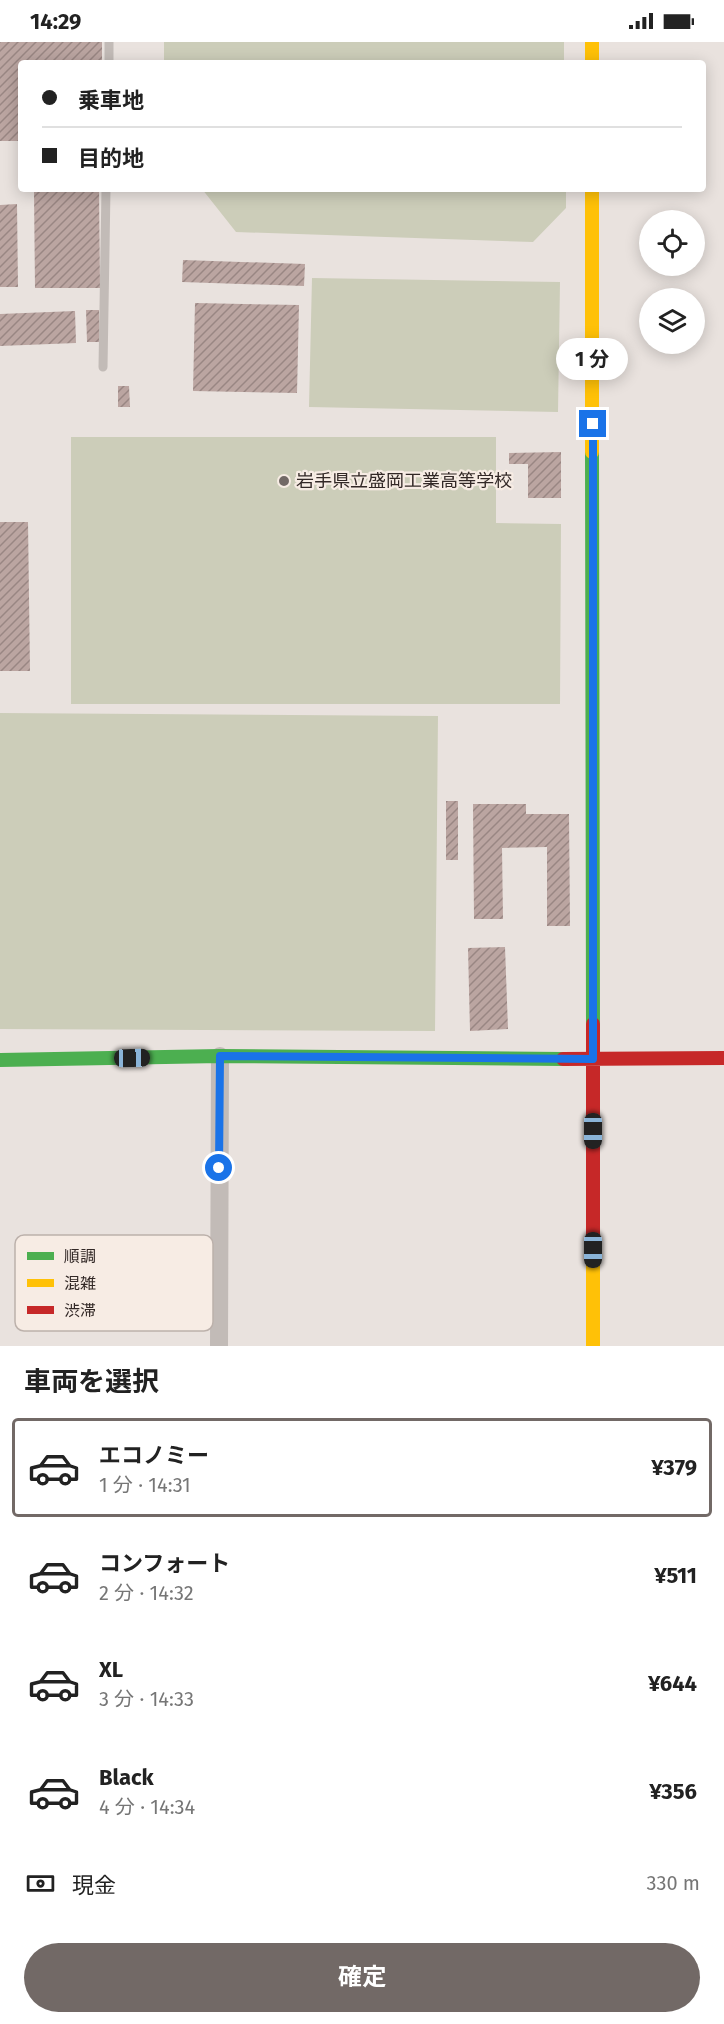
<!DOCTYPE html>
<html lang="ja">
<meta charset="utf-8">
<style>
body{margin:0;font-family:"Fira Sans","Noto Sans JP",sans-serif;background:#f2f2f2;color:#222;height:100vh;display:flex;flex-direction:column;font-size:22px;white-space:nowrap}
*{box-sizing:border-box;margin:0}
p{font-size:20px;color:#767676}
.icon{flex:none;width:33px;height:33px;fill:none;stroke:currentColor;stroke-width:2;stroke-linecap:round;stroke-linejoin:round}
.map{position:relative;height:1304px;overflow:hidden}
.details{display:flex;flex-direction:column;background:#fff;flex:1}
.details>*{flex:none}
.hud{position:absolute;left:18px;top:18px;width:688px;height:132px;border-radius:6px;box-shadow:0 3px 15px #0003;display:grid;align-content:center;height:132px;padding:0 24px;background:#fff}
.fabs{position:absolute;left:639px;top:168px;display:grid;gap:12px}
.fabs a{display:grid;place-items:center;width:66px;height:66px;border-radius:50%;background:#fff;box-shadow:0 3px 15px #0003;font-size:30px}
.end{position:absolute;width:27px;height:27px;margin:-14px;border:8px solid #1a73e8;background:#fff;box-shadow:0 0 0 3px #fff}
.from{border-radius:50%}
.bubble{position:absolute;height:42px;border-radius:21px;background:#fff;box-shadow:0 3px 15px #0003;font-size:20px;font-weight:700;line-height:42px;text-align:center}
.car{position:absolute;width:18px;height:36px;margin:-18px -9px;border-radius:8px;box-shadow:0 0 4px 2px #0007;background:linear-gradient(#222 24%,#8ab4d8 0 40%,#222 0 76%,#8ab4d8 0 86%,#222 0)}
.hud b{display:flex;align-items:center;gap:21px;height:57px;font-size:22px}
.hud b+b{border-top:2px solid #e0e0e0}
.hud i{width:15px;height:15px;background:#222}
ul{padding:0;list-style:none}
li{display:flex;align-items:center;gap:18px;height:99px;margin:0 12px 9px;padding:0 12px;border:3px solid transparent;border-radius:6px}
li div{flex:1}
li b{display:block;font-size:22px}
li em{font-style:normal;font-weight:700}
li.selected{border-color:#726966}
li>.icon{width:54px;height:54px;stroke-width:1.5}
h2{padding:0 24px;font-size:27px;line-height:72px}
.pay{display:flex;align-items:center;gap:15px;height:66px;padding:0 24px;font-size:22px}
.pay p{margin-inline-start:auto}
.action{display:flex;gap:12px;margin-top:auto;padding:12px 24px}
.action a{flex:1;height:69px;border-radius:36px;background:#726966;color:#fff;font-size:24px;font-weight:700;line-height:69px;text-align:center}
.status{display:flex;justify-content:space-between;align-items:center;height:42px;padding:0 30px;background:#fff;direction:ltr}
.status svg{height:16px;fill:currentColor}
.map>svg:first-child{display:block}
.garden{fill:#cccdb9}
.building{fill:url(#building-hatch)}
.lines{fill:none;stroke-linecap:round;stroke-linejoin:round}
.lane{stroke:#c2bbb7;stroke-width:9}
.street{stroke:#c2bbb7;stroke-width:18}
.fast{stroke:#4caf50;stroke-width:14}
.slow{stroke:#ffc107;stroke-width:14}
.jam{stroke:#c62828;stroke-width:14}
.route{stroke:#1a73e8;stroke-width:8}
.poi-dot{fill:#726966;stroke:#f7ece4;stroke-width:2}
.labels{text-anchor:middle;stroke-width:4.5;stroke-linejoin:round;paint-order:stroke}
.poi-label{font-size:18px;fill:#322826;stroke:#f7ece4;text-anchor:start}
.key{fill:#f7ece4;stroke:#bcb1ab;stroke-width:1.5}
.key-label{font-size:16px;fill:#322826}
</style>
<div class="status"><b>14:29</b><svg viewBox="0 0 49 12"><path d="M0 12V9h3v3zM5 12V6h3v6zM10 12V3h3v9zM15 12V0h3v12zM26 1h20v11H26zM47 4h2v5h-2z"/></svg></div>
<div class="map">
<svg width="724" height="1304" viewBox="0 0 724 1304">
<defs>
<pattern id="building-hatch" width="6" height="6" patternUnits="userSpaceOnUse" patternTransform="scale(1.5)"><rect width="6" height="6" fill="#bba5a1"/><path d="M-1 1l2-2M0 6l6-6M5 7l2-2" fill="none" stroke="#998683"/></pattern>
</defs>
<rect width="100%" height="100%" fill="#e9e2de"/>
<path class="garden" d="M164 0H564V21H164Z
M202 147H566V166L533 200 236 190Z
M312 236 560 240 558 370 309 365Z
M71 395H496V481L561 482 560 662H71Z
M0 671 438 674 435 989 0 987Z"/>
<path class="building" d="M0 0H102V21H21V99H0Z
M52 147H99L100 246H35L34 150H52Z
M17 162 18 245H0V163Z
M183 218 305 222 304 244 182 240Z
M195 261 299 263 297 351 193 349Z
M86 268H99L100 300H87Z
M75 269 76 301 0 304V272Z
M118 344H129L130 365H118Z
M561 410V456H528V422H509V411Z
M0 480H28L30 629H0Z
M446 759H458V818H446Z
M473 762H526V772H569L570 884H547V805L502 806 503 877H474Z
M505 905 508 987 470 989 468 906Z"/>
<g class="lines">
<path class="lane" d="M109 21V0
M103 325 106 147"/>
<path class="street" d="M219 1304 220 1014"/>
<path class="fast" d="M592 410 593 982
M0 1018 220 1014 563 1017"/>
<path class="slow" d="M592 0V21
M592 147V410
M593 1209V1304"/>
<path class="jam" d="M593 982V1209
M563 1017 724 1016"/>
</g>
<g class="lines">
<path class="route" d="M219 1126 220 1014 593 1017V382"/>
</g>
<circle class="poi-dot" cx="284" cy="439" r="6"/>
<g class="labels">
<g class="poi-label">
<text x="296" y="445">岩手県立盛岡工業高等学校</text>
</g>
</g>
<rect x="15" y="1193" width="198" height="96" rx="9" class="key"/>
<rect x="27" y="1210" width="27" height="8" fill="#4caf50"/>
<rect x="27" y="1237" width="27" height="8" fill="#ffc107"/>
<rect x="27" y="1264" width="27" height="8" fill="#c62828"/>
<g class="key-label">
<text x="64" y="1220">順調</text>
<text x="64" y="1247">混雑</text>
<text x="64" y="1274">渋滞</text>
</g>
</svg>
<div class="fabs">
<a><svg class="icon" aria-label="locate" viewBox="0 0 24 24"><circle cx="12" cy="12" r="6"/><path d="M12 2v4M12 18v4M2 12h4M18 12h4"/></svg></a>
<a><svg class="icon" aria-label="layers" viewBox="0 0 24 24"><path d="M12 4l9 5-9 5-9-5zM3 14l9 5 9-5"/></svg></a>
</div>
<i class="end from" style="left:219px;top:1126px"></i>
<i class="end" style="left:593px;top:382px"></i>
<div class="bubble" style="left:556px;top:296px;width:72px">1 分</div>
<i class="car" style="left:132px;top:1016px;rotate:89deg"></i>
<i class="car" style="left:593px;top:1089px;rotate:180deg"></i>
<i class="car" style="left:593px;top:1208px;rotate:180deg"></i>
<div class="hud">
<b><i class="from"></i>乗車地</b>
<b><i></i>目的地</b>
</div>
</div>
<section class="details">
<h2>車両を選択</h2>
<ul>
<li class="selected"><svg class="icon" aria-label="car" viewBox="0 0 24 24"><path d="M5 17H2v-5l4-1 3-4h7l3 4 3 1v5h-3M9 17h6M6 11h13"/><circle cx="7" cy="17" r="2"/><circle cx="17" cy="17" r="2"/></svg><div><b>エコノミー</b><p>1 分 · 14:31</p></div><em>¥379</em></li>
<li><svg class="icon" aria-label="car" viewBox="0 0 24 24"><path d="M5 17H2v-5l4-1 3-4h7l3 4 3 1v5h-3M9 17h6M6 11h13"/><circle cx="7" cy="17" r="2"/><circle cx="17" cy="17" r="2"/></svg><div><b>コンフォート</b><p>2 分 · 14:32</p></div><em>¥511</em></li>
<li><svg class="icon" aria-label="car" viewBox="0 0 24 24"><path d="M5 17H2v-5l4-1 3-4h7l3 4 3 1v5h-3M9 17h6M6 11h13"/><circle cx="7" cy="17" r="2"/><circle cx="17" cy="17" r="2"/></svg><div><b>XL</b><p>3 分 · 14:33</p></div><em>¥644</em></li>
<li><svg class="icon" aria-label="car" viewBox="0 0 24 24"><path d="M5 17H2v-5l4-1 3-4h7l3 4 3 1v5h-3M9 17h6M6 11h13"/><circle cx="7" cy="17" r="2"/><circle cx="17" cy="17" r="2"/></svg><div><b>Black</b><p>4 分 · 14:34</p></div><em>¥356</em></li>
</ul>
<div class="pay"><svg class="icon" aria-label="cash" viewBox="0 0 24 24"><path d="M3 7h18v10H3z"/><circle cx="12" cy="12" r="2"/></svg>現金<p>330 m</p></div>
<div class="action"><a>確定</a></div>
</section>
